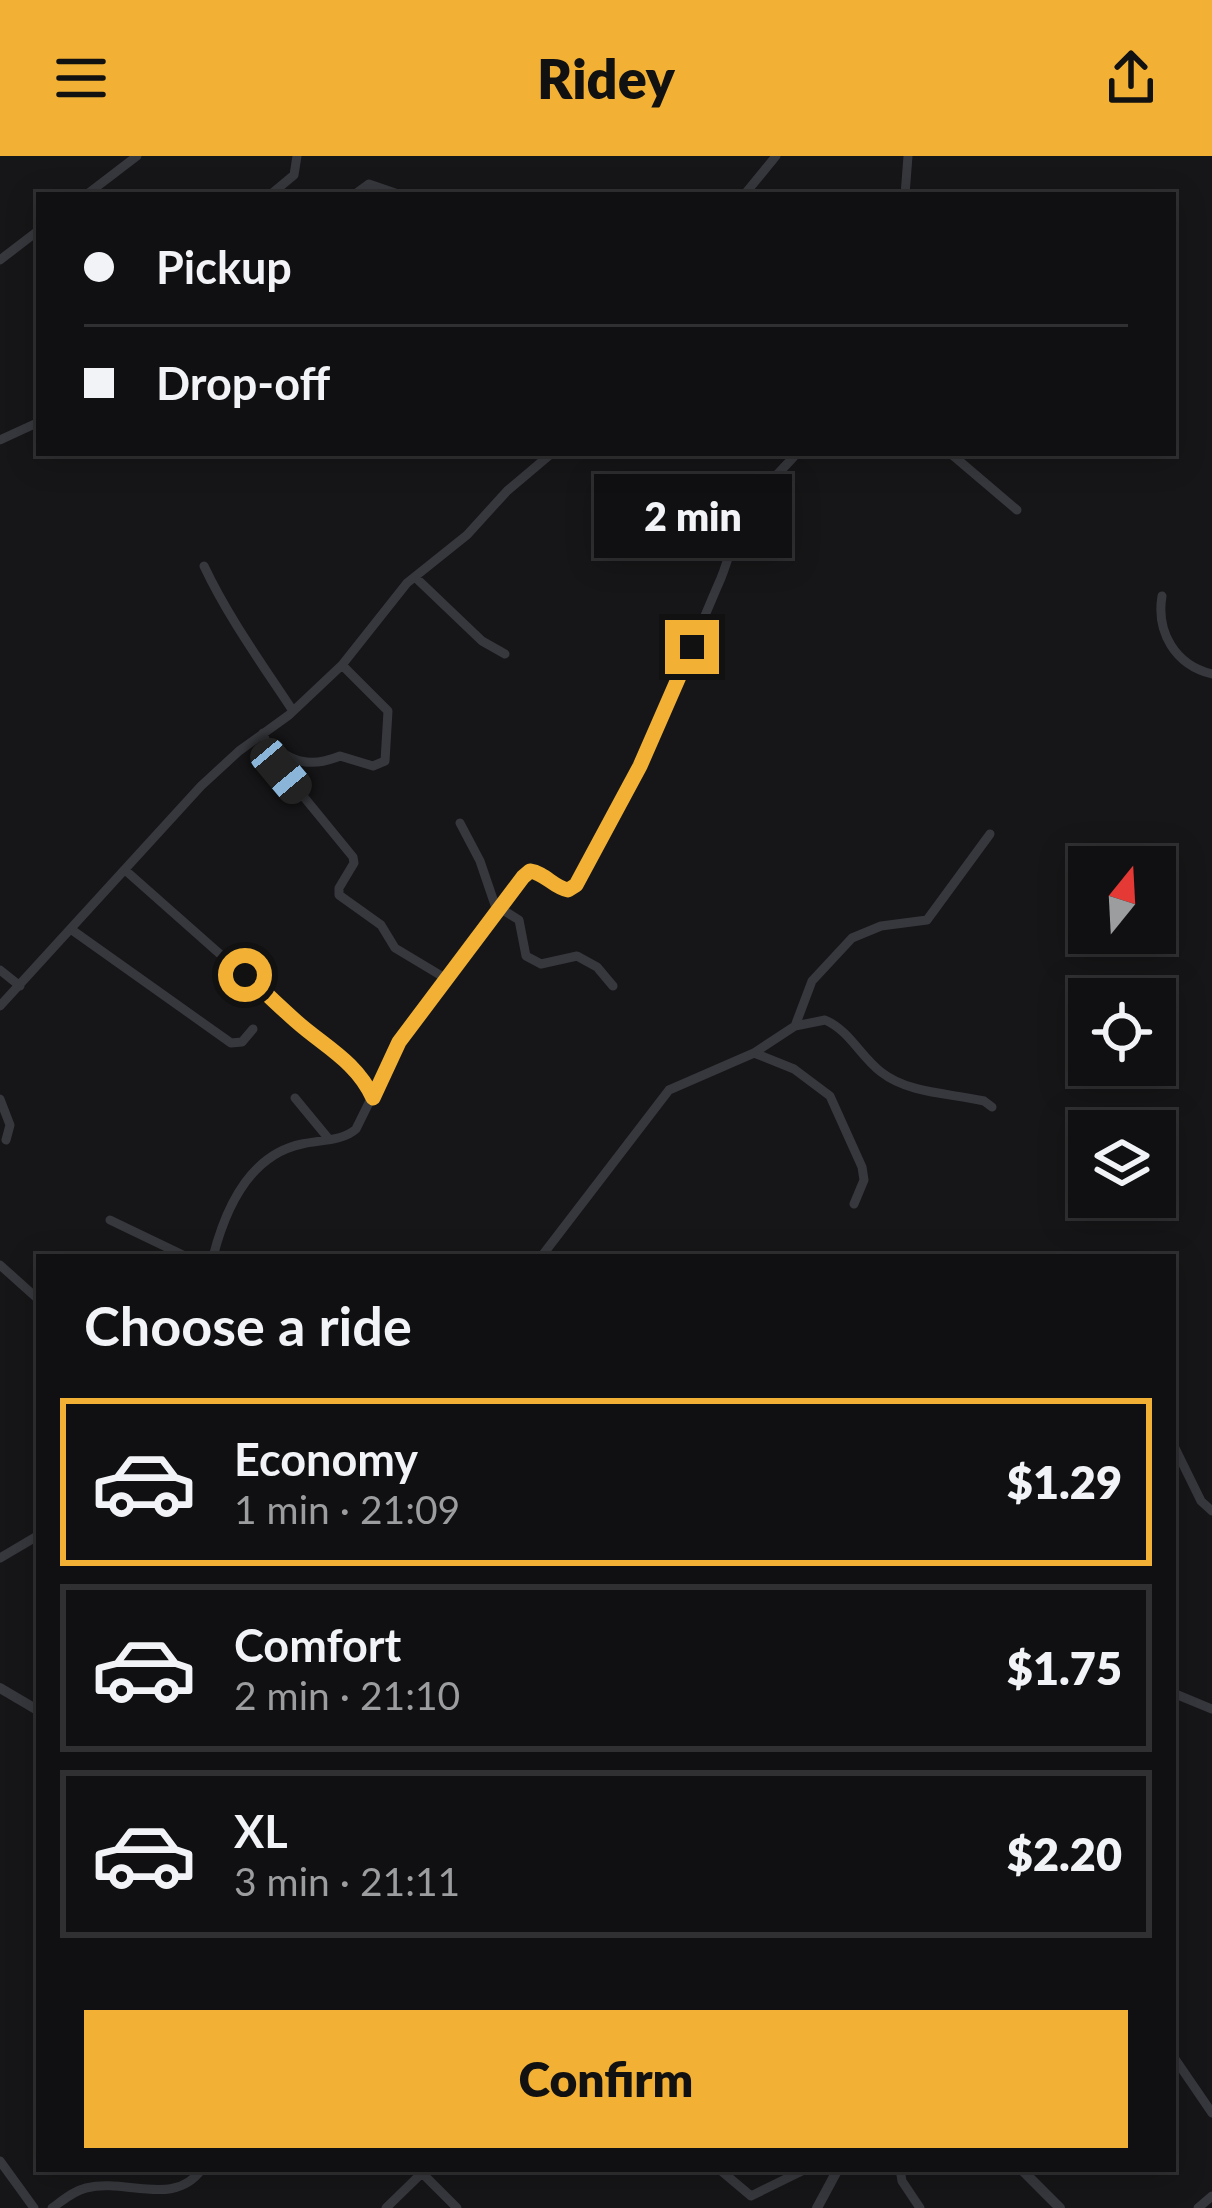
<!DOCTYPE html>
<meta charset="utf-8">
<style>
body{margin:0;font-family:Lato,sans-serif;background:#1e1e20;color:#f1f3f6;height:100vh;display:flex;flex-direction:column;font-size:45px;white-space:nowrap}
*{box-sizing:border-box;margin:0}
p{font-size:39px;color:#9c9d9f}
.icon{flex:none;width:66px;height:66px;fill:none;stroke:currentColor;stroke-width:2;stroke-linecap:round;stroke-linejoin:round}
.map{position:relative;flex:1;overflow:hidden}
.sheet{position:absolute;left:36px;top:1098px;width:1140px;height:918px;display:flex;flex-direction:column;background:#101012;border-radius:0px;box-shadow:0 6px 30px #0003,0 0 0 3px #303032}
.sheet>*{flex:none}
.banner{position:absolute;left:36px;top:36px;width:1140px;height:264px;border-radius:0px;box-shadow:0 6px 30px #0003,0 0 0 3px #303032;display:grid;align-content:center;height:264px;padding:0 48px;background:#101012}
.needle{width:78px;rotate:18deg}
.tools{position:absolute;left:1068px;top:690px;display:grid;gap:24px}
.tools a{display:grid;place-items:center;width:108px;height:108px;border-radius:0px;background:#101012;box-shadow:0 6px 30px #0003,0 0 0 3px #303032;font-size:60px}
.end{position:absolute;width:54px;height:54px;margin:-27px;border:15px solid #f2b134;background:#111;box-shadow:0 0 0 6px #111}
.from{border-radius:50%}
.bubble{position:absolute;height:84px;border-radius:0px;background:#101012;box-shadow:0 6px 30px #0003,0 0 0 3px #303032;font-size:39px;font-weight:800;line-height:84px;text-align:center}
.car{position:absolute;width:36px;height:72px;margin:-36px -18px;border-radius:15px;box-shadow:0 0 9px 3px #0007;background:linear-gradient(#222 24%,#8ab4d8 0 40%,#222 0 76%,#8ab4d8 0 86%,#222 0)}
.banner b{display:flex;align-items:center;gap:42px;height:114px;font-size:45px}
.banner b+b{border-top:3px solid #303032}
.banner i{width:30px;height:30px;background:#f1f3f6}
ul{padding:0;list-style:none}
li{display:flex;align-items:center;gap:36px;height:168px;margin:0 24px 18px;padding:0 24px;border:6px solid #303032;border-radius:0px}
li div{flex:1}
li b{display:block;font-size:45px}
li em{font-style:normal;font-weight:800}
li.active{border-color:#f2b134}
li>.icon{width:108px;height:108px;stroke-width:1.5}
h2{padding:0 48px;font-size:54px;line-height:144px}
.button{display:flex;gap:24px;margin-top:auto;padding:24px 48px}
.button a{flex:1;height:138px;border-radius:0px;background:#f2b134;color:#111;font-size:48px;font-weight:800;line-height:138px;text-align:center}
header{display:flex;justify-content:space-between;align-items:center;height:156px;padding:0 48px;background:#f2b134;color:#111;font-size:54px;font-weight:800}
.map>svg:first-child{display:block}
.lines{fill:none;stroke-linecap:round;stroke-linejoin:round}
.minor{stroke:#37383d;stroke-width:9}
.tertiary{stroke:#37383d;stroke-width:10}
.route{stroke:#f2b134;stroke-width:15}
</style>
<header><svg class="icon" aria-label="menu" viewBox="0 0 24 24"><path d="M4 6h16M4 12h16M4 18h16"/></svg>Ridey<svg class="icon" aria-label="share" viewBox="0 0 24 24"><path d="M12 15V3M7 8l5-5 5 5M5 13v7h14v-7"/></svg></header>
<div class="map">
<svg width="1212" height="2052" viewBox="0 0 1212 2052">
<rect width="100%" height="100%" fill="#161618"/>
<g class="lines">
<path class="minor" d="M86 39 137 0
M270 39 294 19 297 0
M354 39 369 28 401 39
M744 39 776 0
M905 39 908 0
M0 104 39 74
M0 284 39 266
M950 297 1017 354
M204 410C228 461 262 508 293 555
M415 421 482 485 505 498
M1162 440C1156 476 1175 509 1212 518
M263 577 272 602 353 701 354 707 339 732V739L381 769 395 792 445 822
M267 588C294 605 308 613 340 600L373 610 385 605 388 555 342 509
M460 667 480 705 495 749 519 764 526 800 541 808 577 800 597 811 613 830
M125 714 299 868 338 896 367 928 373 942
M72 774 231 887 242 886 253 873
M0 814 20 830
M0 850 201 630 239 595 289 559 342 509 407 427 467 379 507 335 552 297
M795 870 825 864C850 875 860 900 881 916 909 938 950 937 984 945L992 951
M754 897 794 913 830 940 862 1011 864 1024 854 1048
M295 942 328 982
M0 943 10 969 6 984
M110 1064 187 1101
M213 1101C225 1054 249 999 302 988 320 984 343 985 356 973L399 886 523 721 530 715C548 717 557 740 576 729 636 636 674 531 718 429 730 404 733 375 748 352 761 332 782 315 797 297
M541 1101 669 934 754 897 795 870 812 825 852 782 881 770 927 764 990 678
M0 1109 39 1144
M1173 1288 1201 1345 1212 1355
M0 1402 39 1379
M1173 1537 1212 1553
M1173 1900 1212 1957
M0 2005 34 2052
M719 2013 751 2040 806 2013
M900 2013 902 2025 920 2052
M422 2017 457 2052
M52 2052C62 2045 73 2035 86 2032 127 2022 174 2052 202 2013
M386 2052 426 2013
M1198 2052 1212 2040"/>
<path class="tertiary" d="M0 1532 39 1555
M1021 2013 1060 2052
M817 2052 838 2013"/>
</g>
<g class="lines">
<path class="route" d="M245 819C263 834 279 850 297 866 324 890 357 906 373 942L399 886 523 721 530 715C545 717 553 731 568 734L576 729 640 610 692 491"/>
</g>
</svg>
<div class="tools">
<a><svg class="needle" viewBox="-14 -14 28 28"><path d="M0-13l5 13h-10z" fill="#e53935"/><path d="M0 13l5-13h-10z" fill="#9c9d9f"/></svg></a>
<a><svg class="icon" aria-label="locate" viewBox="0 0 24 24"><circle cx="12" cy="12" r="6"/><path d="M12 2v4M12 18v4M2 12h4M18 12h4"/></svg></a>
<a><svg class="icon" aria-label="layers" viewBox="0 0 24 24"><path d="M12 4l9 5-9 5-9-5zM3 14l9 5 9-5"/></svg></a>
</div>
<i class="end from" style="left:245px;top:819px"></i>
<i class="end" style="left:692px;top:491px"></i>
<div class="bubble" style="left:594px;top:318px;width:198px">2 min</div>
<i class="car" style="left:281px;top:615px;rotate:140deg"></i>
<div class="banner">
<b><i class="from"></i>Pickup</b>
<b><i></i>Drop-off</b>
</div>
<section class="sheet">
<h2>Choose a ride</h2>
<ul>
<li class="active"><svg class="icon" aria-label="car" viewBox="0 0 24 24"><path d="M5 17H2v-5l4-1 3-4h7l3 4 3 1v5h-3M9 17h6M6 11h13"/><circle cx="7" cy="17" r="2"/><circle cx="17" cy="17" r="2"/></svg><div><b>Economy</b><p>1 min · 21:09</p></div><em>$1.29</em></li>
<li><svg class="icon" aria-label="car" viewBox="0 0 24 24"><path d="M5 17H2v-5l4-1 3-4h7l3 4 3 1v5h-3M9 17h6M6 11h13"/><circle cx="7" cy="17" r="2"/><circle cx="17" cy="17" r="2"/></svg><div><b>Comfort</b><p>2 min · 21:10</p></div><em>$1.75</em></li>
<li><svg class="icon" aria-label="car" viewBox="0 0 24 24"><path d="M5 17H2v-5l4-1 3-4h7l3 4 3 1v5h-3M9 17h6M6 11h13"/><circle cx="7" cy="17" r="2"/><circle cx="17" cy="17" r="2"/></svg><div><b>XL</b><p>3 min · 21:11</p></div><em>$2.20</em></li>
</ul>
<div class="button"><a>Confirm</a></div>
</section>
</div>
